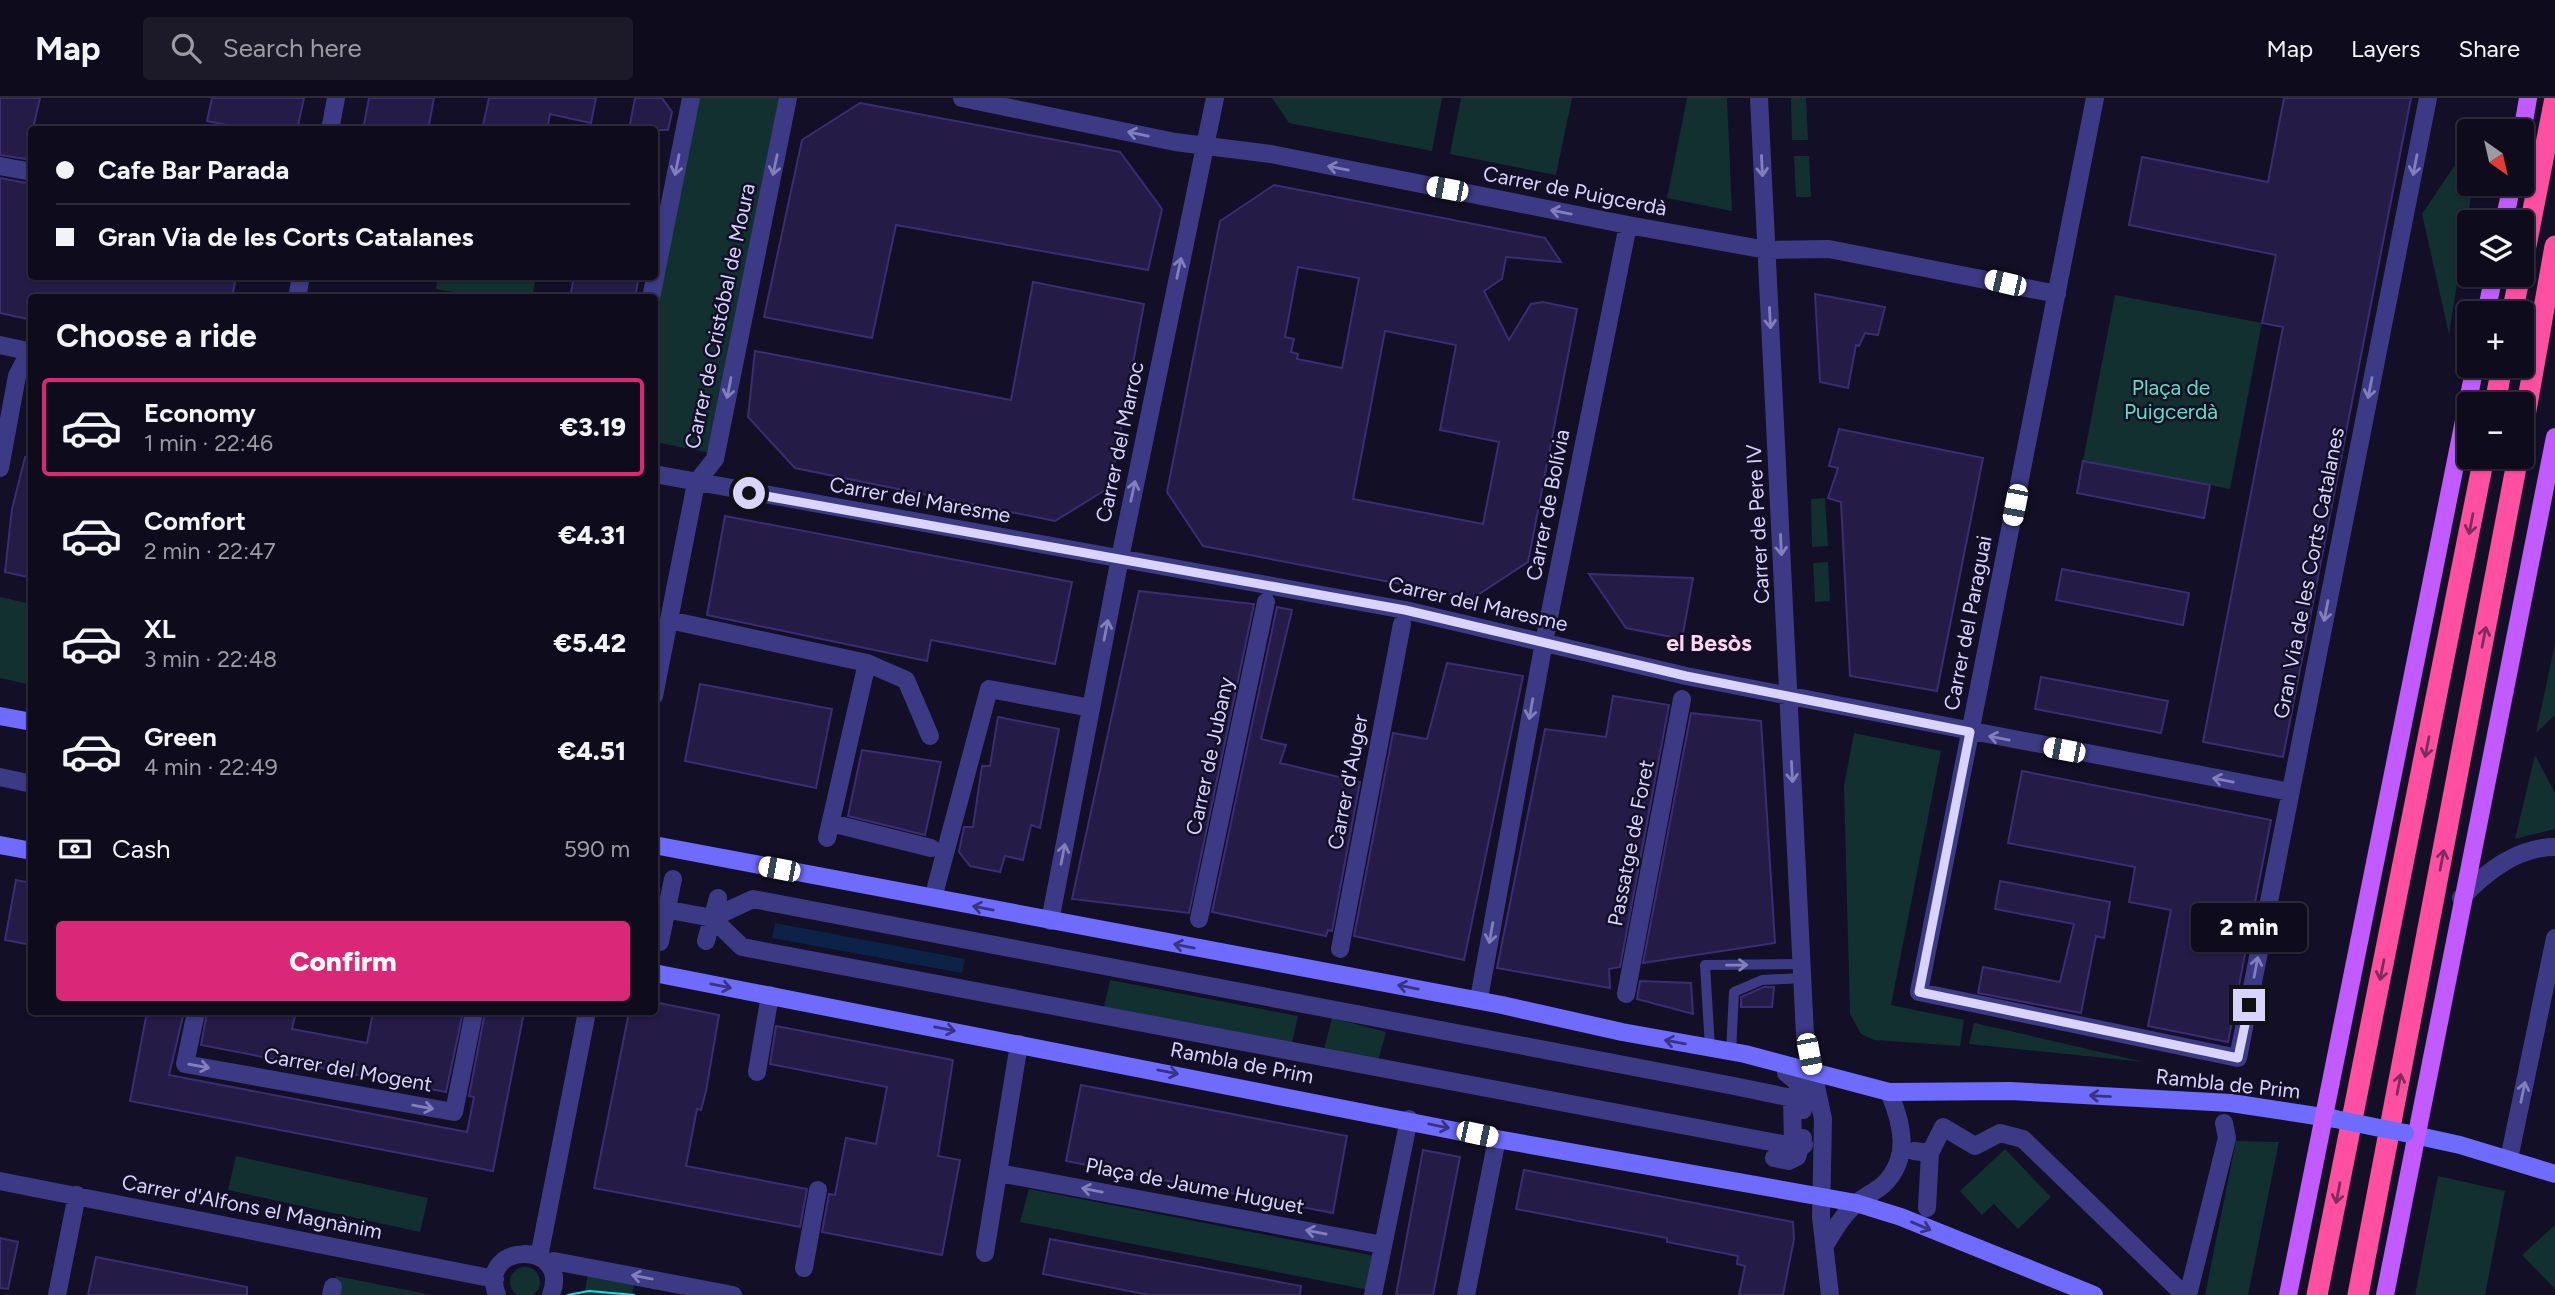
<!DOCTYPE html>
<meta charset="utf-8">
<style>
body{margin:0;font-family:Figtree,sans-serif;background:#1c1929;color:#f1f3f6;height:100vh;display:flex;flex-direction:column;font-size:26px;white-space:nowrap}
*{box-sizing:border-box;margin:0}
p{font-size:23px;color:#9b9ba3}
.icon{flex:none;width:38px;height:38px;fill:none;stroke:currentColor;stroke-width:2;stroke-linecap:round;stroke-linejoin:round}
.map{position:relative;flex:1;overflow:hidden}
.panel{position:absolute;left:28px;top:196px;width:630px;height:721px;display:flex;flex-direction:column;background:#0e0b1c;border-radius:7px;box-shadow:0 2px 5px #0004,0 0 0 2px #2e2b3b}
.panel>*{flex:none}
.hud{position:absolute;left:28px;top:28px;width:630px;height:154px;border-radius:7px;box-shadow:0 2px 5px #0004,0 0 0 2px #2e2b3b;display:grid;align-content:center;height:154px;padding:0 28px;background:#0e0b1c}
.needle{width:46px;rotate:146deg}
.buttons{position:absolute;left:2457px;top:21px;display:grid;gap:14px}
.buttons a{display:grid;place-items:center;width:77px;height:77px;border-radius:7px;background:#0e0b1c;box-shadow:0 2px 5px #0004,0 0 0 2px #2e2b3b;font-size:35px}
.end{position:absolute;width:32px;height:32px;margin:-16px;border:9px solid #d9d4ff;background:#111;box-shadow:0 0 0 4px #111}
.from{border-radius:50%}
.bubble{position:absolute;height:49px;border-radius:7px;background:#0e0b1c;box-shadow:0 2px 5px #0004,0 0 0 2px #2e2b3b;font-size:23px;font-weight:800;line-height:49px;text-align:center}
.car{position:absolute;width:21px;height:42px;margin:-21px -10px;border-radius:9px;box-shadow:0 0 5px 2px #0007;background:linear-gradient(#fff 24%,#345 0 40%,#fff 0 76%,#345 0 86%,#fff 0)}
.hud b{display:flex;align-items:center;gap:24px;height:66px;font-size:26px}
.hud b+b{border-top:2px solid #2e2b3b}
.hud i{width:18px;height:18px;background:#f1f3f6}
ul{padding:0;list-style:none}
li{display:flex;align-items:center;gap:21px;height:98px;margin:0 14px 10px;padding:0 14px;border:4px solid transparent;border-radius:7px}
li div{flex:1}
li b{display:block;font-size:26px}
li em{font-style:normal;font-weight:800}
li.selected{border-color:#db2777}
li>.icon{width:63px;height:63px;stroke-width:1.5}
h2{padding:0 28px;font-size:32px;line-height:84px}
.pay{display:flex;align-items:center;gap:18px;height:77px;padding:0 28px;font-size:26px}
.pay p{margin-inline-start:auto}
.button{display:flex;gap:14px;margin-top:auto;padding:14px 28px}
.button a{flex:1;height:80px;border-radius:7px;background:#db2777;color:#fff;font-size:28px;font-weight:800;line-height:80px;text-align:center}
header{display:flex;align-items:center;gap:42px;box-sizing:border-box;height:98px;padding:0 35px;background:#0e0b1c;border-bottom:2px solid #2e2b3b}
header strong{font-size:33px}
nav{display:flex;gap:38px;margin-inline-start:auto;font-size:24px}
.search{width:490px;height:63px;background:#1c1929;display:flex;align-items:center;gap:18px;box-sizing:border-box;padding:0 24px;border-radius:7px;color:#9b9ba3;font-size:26px}
.map>svg:first-child{display:block}
.green{fill:#12302f}
.water{fill:#0c2248}
.building{fill:#241b47;stroke:#3b2d73;stroke-width:2;fill-rule:evenodd}
.lines{fill:none;stroke-linecap:round;stroke-linejoin:round}
.lane{stroke:#3d3a85;stroke-width:10}
.street{stroke:#3d3a85;stroke-width:18}
.secondary{stroke:#6f6bff;stroke-width:18}
.primary{stroke:#c25bff;stroke-width:18}
.highway{stroke:#ff4fa3;stroke-width:21}
.tram{stroke:#00e5ff;stroke-width:2}
.secondary-bridge{stroke:#6f6bff;stroke-width:18}
.oneway{stroke:#837fbc}
.oneway2{stroke:#7d2c5e}
.oneway3{stroke:#38347d}
.route{stroke:#d9d4ff;stroke-width:9}
.labels{text-anchor:middle;stroke-width:5;stroke-linejoin:round;paint-order:stroke}
.street-label{font-size:21px;fill:#d9d4ff;stroke:#130f26}
.park-label{font-size:21px;fill:#5fe0c0;stroke:#130f26}
.neighbourhood-label{font-size:23px;font-weight:bold;fill:#ffd6f0;stroke:#130f26}
</style>
<header>
<strong>Map</strong>
<div class="search"><svg class="icon" aria-label="search" viewBox="0 0 24 24"><circle cx="10" cy="10" r="6"/><path d="M15 15l6 6"/></svg>Search here</div>
<nav><a>Map</a><a>Layers</a><a>Share</a></nav>
</header>
<div class="map">
<svg width="2555" height="1197" viewBox="0 0 2555 1197">
<rect width="100%" height="100%" fill="#130f26"/>
<path class="green" d="M696 0H782L710 355 655 344V214Z
M1272 0H1442L1432 53 1289 25Z
M1461 0H1572L1556 77 1450 56Z
M1687 0H1727L1732 113 1667 100Z
M1791 0H1806L1808 42H1792Z
M2469 46V86H2473L2449 236 2422 116Z
M1794 58H1809L1811 99H1796Z
M438 179 439 178 536 179 532 200 480 199 436 191Z
M2115 197 2262 225 2230 391 2083 363Z
M1825 400 1828 448 1812 449 1811 401Z
M1828 464 1830 503 1815 504 1813 465Z
M0 499 31 506V587L0 580Z
M2555 546V617L2536 635Z
M1854 635 1941 653 1891 907 1964 922 1960 948 1874 942 1861 936 1850 916 1844 688Z
M2535 657 2555 695V731L2515 741Z
M1110 882 1298 918 1292 945 1104 909Z
M1332 920 1386 934 1377 966 1324 951Z
M1974 925H1975L2144 964 1969 946Z
M2236 1043 2279 1044 2248 1197H2205Z
M2005 1051 2051 1099 2018 1131 1994 1106 1982 1117 1960 1093Z
M236 1058 428 1100 420 1134 228 1092Z
M2438 1078 2505 1093 2485 1197H2415Z
M1029 1091 1380 1159 1374 1193 1020 1124Z
M2555 1127V1191L2522 1157Z
M510 1184a15 15 0 1 1 30 0a15 15 0 1 1-30 0Z
M588 1177 634 1185 632 1197H584Z
M336 1178 432 1197H332Z"/>
<path class="water" d="M775 825 965 861 962 875 772 840Z"/>
<path class="building" d="M0 0H40L26 61 0 57Z
M212 0H304L297 32H251L207 23Z
M369 0H434L428 32H363Z
M489 0H596L591 25 550 16 547 32H482Z
M635 0H662L672 14 668 32H629Z
M2284 0H2411L2283 659 2203 644 2283 229 2262 225 2276 157 2129 127 2142 59 2268 84Z
M860 5 1120 54 1162 111 1148 172 896 127 872 240 764 219 802 42Z
M0 80 32 86V178H236L232 200H32V222L0 215Z
M1274 87 1545 140 1561 164 1506 159 1502 181 1484 193 1509 242 1531 206 1543 204 1577 211 1528 464 1473 500 1203 448 1167 394 1220 123ZM1298 169 1359 180 1342 270 1297 261 1298 256 1291 254 1294 241 1285 239ZM1385 233 1456 247 1440 332 1499 344 1483 426 1353 401Z
M574 178H639L635 200H570Z
M1033 184 1144 206 1110 389 1055 423 795 370 748 319 755 253 1011 302Z
M1815 196 1885 209 1878 237 1865 235 1859 248 1856 247 1848 290 1820 284Z
M1839 331 1983 360 1937 593 1850 578 1841 404 1828 400 1838 370 1829 368Z
M25 359 32 360V480L5 474 12 411Z
M2083 363 2210 387 2204 420 2077 395Z
M725 418 1072 484 1055 566 931 542 927 563 707 517Z
M2062 471 2189 495 2183 527 2056 502Z
M1589 476 1693 480 1682 541 1626 530Z
M1139 493 1254 506 1189 815 1072 801Z
M1277 509 1292 512 1261 641 1286 647 1280 665 1360 684 1332 833 1328 832 1326 838 1212 814Z
M1447 565 1523 578 1464 862 1354 838 1393 635 1427 641Z
M2041 579 2168 603 2161 635 2035 611Z
M700 586 832 611 816 690 685 663Z
M1613 598 1669 607 1620 869 1609 871 1610 890 1497 870 1545 631 1606 639Z
M1691 615 1761 623 1775 845 1643 865Z
M998 619 1059 631 1040 730 1031 727 1023 762 1005 758 1000 774 970 768 959 754 964 729H973L982 668H990Z
M862 652 941 664 925 737 848 718Z
M2022 673 2271 722 2228 944 2148 928 2171 812 2129 804 2135 769 2008 745Z
M16 782 32 785V847L5 842Z
M2000 783 2110 804 2104 840 2096 838 2081 915 1978 895 1983 869 2060 884 2074 826 1995 811Z
M1640 883 1691 885 1693 916 1637 901Z
M1764 889H1774L1772 909H1741V899Z
M654 904 719 917 706 993 701 1012 697 1011 686 1068 807 1091 800 1129 594 1090 629 914H654Z
M147 914H184L169 977 467 1034 474 999 469 998 485 914H524L493 1073 130 1003Z
M207 914H296L292 931 367 945 373 914H463L446 994 201 947Z
M776 928 953 962 938 1058 960 1062 942 1157 822 1134 829 1096 835 1097 846 1040 876 1046 887 989 770 966Z
M1081 987 1347 1038 1333 1115 1066 1063Z
M1423 1052 1460 1059 1433 1197H1396Z
M1524 1072 1793 1124 1794 1141 1783 1197H1739L1745 1168 1737 1166 1738 1158 1667 1144V1140L1516 1111Z
M0 1140 18 1144 8 1191 0 1190Z
M1050 1141 1301 1188 1300 1197H1149L1043 1176Z
M96 1159 247 1189V1197H88Z"/>
<g class="lines">
<path class="lane" d="M1710 950 1705 867 1802 866
M1731 954 1734 894 1762 882 1803 880"/>
<path class="street" d="M962 0 1175 44 1271 56 1628 127 1767 152 1829 151 2057 196
M1759 0 1805 937 1823 1021 1821 1119 1830 1197
M2095 0 1919 894 2238 960 2428 0
M330 32 336 0
M0 68 32 74
M297 200 301 178
M651 200 691 0
M0 247 32 254
M0 370 17 278 30 253
M654 376 1405 512 1686 578 2290 694
M669 522 867 565 906 582 930 638
M654 598 696 385 715 361 788 0
M0 679 32 686
M831 725 931 750
M827 740 867 565
M936 789 989 591 1091 610
M2461 800C2486 774 2517 749 2555 749
M654 809 712 820 742 849 1793 1048 1804 1047
M712 820 753 801 1734 988 1792 1000 1793 1048
M1199 821 1266 504
M1050 823 1120 460 1215 0
M706 843 718 800
M660 844 673 781
M1340 851 1402 526
M1626 896 1682 601
M1475 902 1480 895 1544 544 1628 127
M196 914 185 966 454 1014 474 914
M757 974 770 897
M1786 975 1797 984 1803 1012
M1914 1053 1930 1055 1943 1029 1975 1048 2000 1035 2023 1041 2176 1189
M1774 1060 1789 1063 1797 1059 1803 1040
M2509 1061 2555 840
M999 1075 1383 1147
M0 1083 495 1181
M1927 1110 1930 1055
M1827 1144C1835 1131 1844 1115 1857 1105 1865 1098 1875 1094 1884 1086 1911 1059 1902 1025 1889 994
M985 1155 1019 946
M539 1159 587 914
M547 1165 554 1163 733 1197
M804 1170 818 1092
M57 1197 77 1097
M331 1197 333 1189
M497 1197C476 1143 572 1142 551 1197
M1373 1197 1409 1021
M1466 1197 1497 1041
M2188 1197 2227 1040 2224 1025"/>
<path class="secondary" d="M0 618 32 624
M0 747 32 753
M654 747 1502 907 1622 934 1745 956 1889 994 2010 993 2231 1005 2336 1021
M654 875 1497 1041 1856 1105 1901 1119 2094 1197
M2405 1035 2460 1047 2555 1076"/>
<path class="primary" d="M2522 35 2528 0
M2504 124 2512 86
M2486 215 2494 177
M2288 1197 2475 268
M2385 1197 2555 339"/>
<path class="highway" d="M2522 168 2555 0
M2512 215 2520 177
M2495 306 2502 268
M2522 335 2555 148
M2317 1197 2484 359
M2358 1197 2518 359"/>
<path class="tram" d="M568 1197 589 1193 634 1197"/>
<path class="secondary-bridge" d="M2340 1022 2405 1035"/>
</g>
<defs><path id="oneway-shaft" d="M-6 0H5M1.5-3L5.5 0L1.5 3" fill="none" stroke-width="1.6" stroke-linecap="round" stroke-linejoin="round" transform="scale(1.75)"/></defs>
<g class="oneway">
<use href="#oneway-shaft" transform="translate(1138 36) rotate(-168)"/>
<use href="#oneway-shaft" transform="translate(677 67) rotate(101)"/>
<use href="#oneway-shaft" transform="translate(775 67) rotate(102)"/>
<use href="#oneway-shaft" transform="translate(2415 67) rotate(101)"/>
<use href="#oneway-shaft" transform="translate(1762 68) rotate(87)"/>
<use href="#oneway-shaft" transform="translate(1338 70) rotate(-169)"/>
<use href="#oneway-shaft" transform="translate(1561 114) rotate(-169)"/>
<use href="#oneway-shaft" transform="translate(1179 170) rotate(-78)"/>
<use href="#oneway-shaft" transform="translate(1770 220) rotate(87)"/>
<use href="#oneway-shaft" transform="translate(729 290) rotate(101)"/>
<use href="#oneway-shaft" transform="translate(2370 290) rotate(101)"/>
<use href="#oneway-shaft" transform="translate(1133 393) rotate(-78)"/>
<use href="#oneway-shaft" transform="translate(1781 447) rotate(87)"/>
<use href="#oneway-shaft" transform="translate(2326 513) rotate(101)"/>
<use href="#oneway-shaft" transform="translate(1106 532) rotate(-79)"/>
<use href="#oneway-shaft" transform="translate(1531 611) rotate(100)"/>
<use href="#oneway-shaft" transform="translate(1999 640) rotate(-169)"/>
<use href="#oneway-shaft" transform="translate(1792 674) rotate(87)"/>
<use href="#oneway-shaft" transform="translate(2223 682) rotate(-169)"/>
<use href="#oneway-shaft" transform="translate(1063 756) rotate(-79)"/>
<use href="#oneway-shaft" transform="translate(1491 835) rotate(100)"/>
<use href="#oneway-shaft" transform="translate(1737 867) rotate(-1)"/>
<use href="#oneway-shaft" transform="translate(2256 869) rotate(-79)"/>
<use href="#oneway-shaft" transform="translate(199 968) rotate(10)"/>
<use href="#oneway-shaft" transform="translate(2523 994) rotate(-78)"/>
<use href="#oneway-shaft" transform="translate(423 1009) rotate(10)"/>
<use href="#oneway-shaft" transform="translate(1092 1092) rotate(-169)"/>
<use href="#oneway-shaft" transform="translate(1316 1134) rotate(-169)"/>
<use href="#oneway-shaft" transform="translate(642 1179) rotate(-169)"/>
</g>
<g class="oneway2">
<use href="#oneway-shaft" transform="translate(2471 426) rotate(101)"/>
<use href="#oneway-shaft" transform="translate(2484 539) rotate(-79)"/>
<use href="#oneway-shaft" transform="translate(2427 649) rotate(101)"/>
<use href="#oneway-shaft" transform="translate(2442 762) rotate(-79)"/>
<use href="#oneway-shaft" transform="translate(2382 872) rotate(101)"/>
<use href="#oneway-shaft" transform="translate(2399 986) rotate(-79)"/>
<use href="#oneway-shaft" transform="translate(2338 1095) rotate(101)"/>
</g>
<g class="oneway3">
<use href="#oneway-shaft" transform="translate(983 810) rotate(-169)"/>
<use href="#oneway-shaft" transform="translate(1184 848) rotate(-169)"/>
<use href="#oneway-shaft" transform="translate(721 888) rotate(11)"/>
<use href="#oneway-shaft" transform="translate(1408 889) rotate(-169)"/>
<use href="#oneway-shaft" transform="translate(945 931) rotate(11)"/>
<use href="#oneway-shaft" transform="translate(1675 944) rotate(-170)"/>
<use href="#oneway-shaft" transform="translate(1168 974) rotate(11)"/>
<use href="#oneway-shaft" transform="translate(2100 998) rotate(-177)"/>
<use href="#oneway-shaft" transform="translate(1439 1028) rotate(12)"/>
<use href="#oneway-shaft" transform="translate(1921 1128) rotate(23)"/>
</g>
<g class="lines">
<path class="route" d="M749 395 1405 512 1686 578 1970 634 1919 894 2238 960 2249 907"/>
</g>
<g class="labels">
<g class="street-label">
<text transform="translate(1575 93) rotate(11)" y="7">Carrer de Puigcerdà</text>
<text transform="translate(720 218) rotate(-78)" y="7">Carrer de Cristóbal de Moura</text>
<text transform="translate(1120 344) rotate(-78)" y="7">Carrer del Marroc</text>
<text transform="translate(920 402) rotate(10)" y="7">Carrer del Maresme</text>
<text transform="translate(1548 407) rotate(-79)" y="7">Carrer de Bolívia</text>
<text transform="translate(1758 426) rotate(-93)" y="7">Carrer de Pere IV</text>
<text transform="translate(2309 475) rotate(-79)" y="7">Gran Via de les Corts Catalanes</text>
<text transform="translate(1478 506) rotate(13)" y="7">Carrer del Maresme</text>
<text transform="translate(1968 525) rotate(-79)" y="7">Carrer del Paraguai</text>
<text transform="translate(1210 658) rotate(-78)" y="7">Carrer de Jubany</text>
<text transform="translate(1348 684) rotate(-79)" y="7">Carrer d'Auger</text>
<text transform="translate(1631 745) rotate(-79)" y="7">Passatge de Foret</text>
<text transform="translate(1242 965) rotate(11)" y="7">Rambla de Prim</text>
<text transform="translate(348 972) rotate(10)" y="7">Carrer del Mogent</text>
<text transform="translate(2228 986) rotate(6)" y="7">Rambla de Prim</text>
<text transform="translate(1195 1088) rotate(11)" y="7">Plaça de Jaume Huguet</text>
<text transform="translate(252 1109) rotate(11)" y="7">Carrer d'Alfons el Magnànim</text>
</g>
<g class="park-label">
<text x="2171" y="297">Plaça de<tspan x="2171" dy="24">Puigcerdà</tspan></text>
</g>
<g class="neighbourhood-label">
<text x="1709" y="553">el Besòs</text>
</g>
</g>
</svg>
<div class="buttons">
<a><svg class="needle" viewBox="-14 -14 28 28"><path d="M0-13l5 13h-10z" fill="#e53935"/><path d="M0 13l5-13h-10z" fill="#9b9ba3"/></svg></a>
<a><svg class="icon" aria-label="layers" viewBox="0 0 24 24"><path d="M12 4l9 5-9 5-9-5zM3 14l9 5 9-5"/></svg></a>
<a>+</a>
<a>−</a>
</div>
<i class="end from" style="left:749px;top:395px"></i>
<i class="end" style="left:2249px;top:907px"></i>
<div class="bubble" style="left:2191px;top:805px;width:116px">2 min</div>
<i class="car" style="left:1447px;top:91px;rotate:281deg"></i>
<i class="car" style="left:2005px;top:185px;rotate:283deg"></i>
<i class="car" style="left:2015px;top:407px;rotate:191deg"></i>
<i class="car" style="left:2064px;top:652px;rotate:281deg"></i>
<i class="car" style="left:779px;top:771px;rotate:281deg"></i>
<i class="car" style="left:1809px;top:956px;rotate:169deg"></i>
<i class="car" style="left:1477px;top:1036px;rotate:102deg"></i>
<div class="hud">
<b><i class="from"></i>Cafe Bar Parada</b>
<b><i></i>Gran Via de les Corts Catalanes</b>
</div>
<section class="panel">
<h2>Choose a ride</h2>
<ul>
<li class="selected"><svg class="icon" aria-label="car" viewBox="0 0 24 24"><path d="M5 17H2v-5l4-1 3-4h7l3 4 3 1v5h-3M9 17h6M6 11h13"/><circle cx="7" cy="17" r="2"/><circle cx="17" cy="17" r="2"/></svg><div><b>Economy</b><p>1 min · 22:46</p></div><em>€3.19</em></li>
<li><svg class="icon" aria-label="car" viewBox="0 0 24 24"><path d="M5 17H2v-5l4-1 3-4h7l3 4 3 1v5h-3M9 17h6M6 11h13"/><circle cx="7" cy="17" r="2"/><circle cx="17" cy="17" r="2"/></svg><div><b>Comfort</b><p>2 min · 22:47</p></div><em>€4.31</em></li>
<li><svg class="icon" aria-label="car" viewBox="0 0 24 24"><path d="M5 17H2v-5l4-1 3-4h7l3 4 3 1v5h-3M9 17h6M6 11h13"/><circle cx="7" cy="17" r="2"/><circle cx="17" cy="17" r="2"/></svg><div><b>XL</b><p>3 min · 22:48</p></div><em>€5.42</em></li>
<li><svg class="icon" aria-label="car" viewBox="0 0 24 24"><path d="M5 17H2v-5l4-1 3-4h7l3 4 3 1v5h-3M9 17h6M6 11h13"/><circle cx="7" cy="17" r="2"/><circle cx="17" cy="17" r="2"/></svg><div><b>Green</b><p>4 min · 22:49</p></div><em>€4.51</em></li>
</ul>
<div class="pay"><svg class="icon" aria-label="cash" viewBox="0 0 24 24"><path d="M3 7h18v10H3z"/><circle cx="12" cy="12" r="2"/></svg>Cash<p>590 m</p></div>
<div class="button"><a>Confirm</a></div>
</section>
</div>
